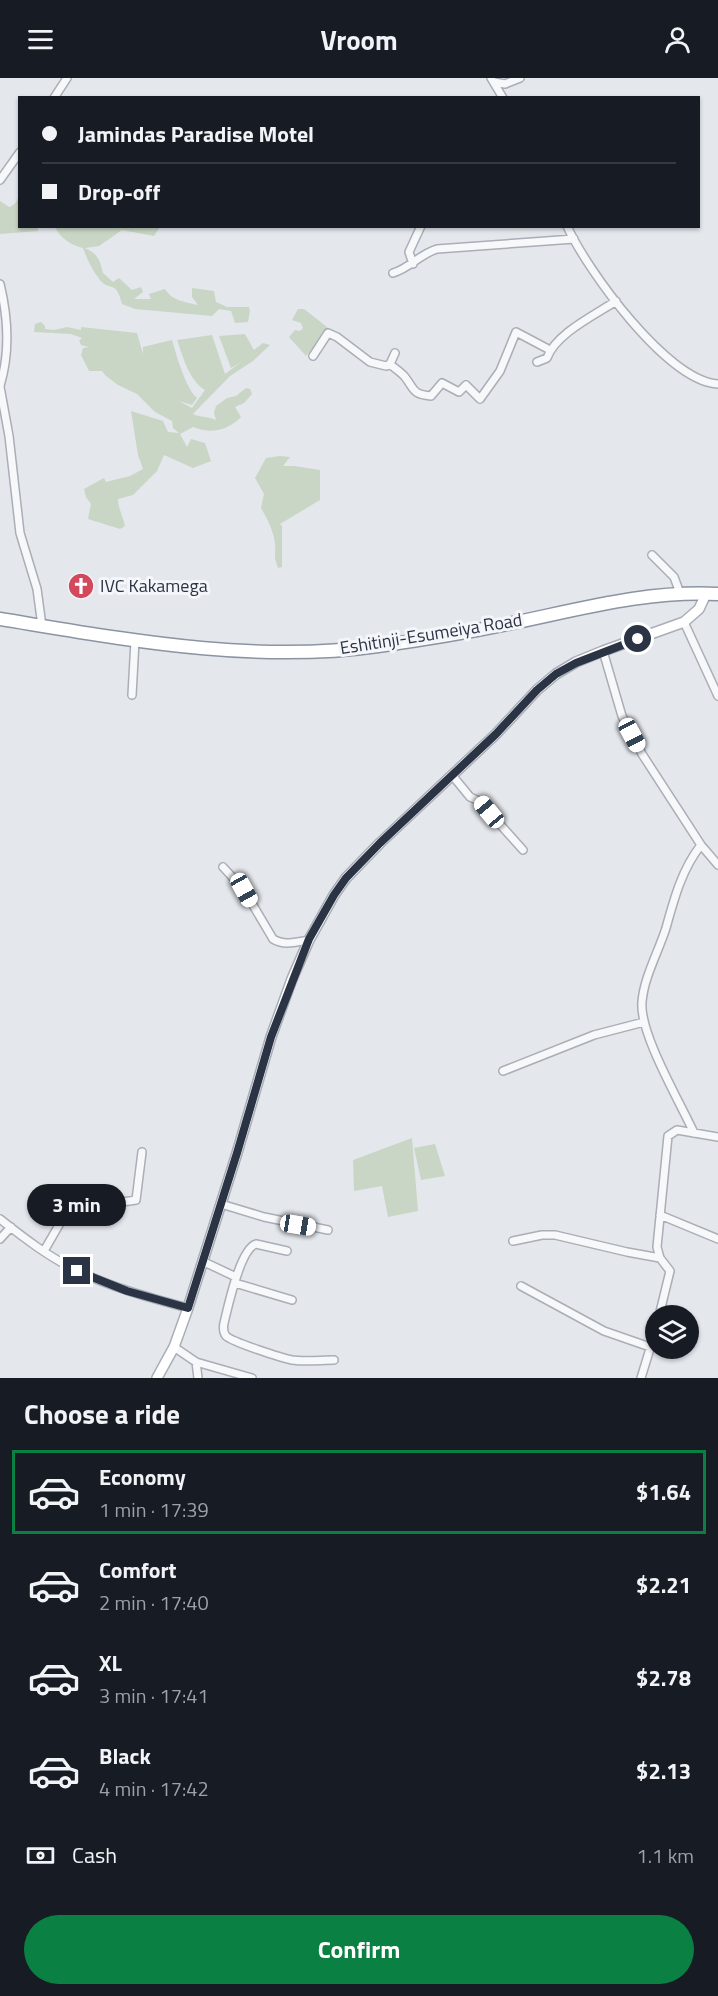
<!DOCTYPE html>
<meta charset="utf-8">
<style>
body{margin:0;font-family:"Titillium Web",sans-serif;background:#20242c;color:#f1f3f6;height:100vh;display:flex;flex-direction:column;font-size:22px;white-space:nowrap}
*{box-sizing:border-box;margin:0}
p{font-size:20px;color:#9ea1a6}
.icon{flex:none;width:33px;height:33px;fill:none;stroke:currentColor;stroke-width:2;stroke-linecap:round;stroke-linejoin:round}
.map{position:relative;height:1300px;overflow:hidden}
.panel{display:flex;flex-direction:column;background:#171b24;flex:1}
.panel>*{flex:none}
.guide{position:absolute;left:18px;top:18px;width:682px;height:132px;border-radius:0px;box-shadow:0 2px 4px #0004;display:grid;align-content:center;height:132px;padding:0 24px;background:#171b24}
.fabs{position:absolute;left:645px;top:1227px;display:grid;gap:12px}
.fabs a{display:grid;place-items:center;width:54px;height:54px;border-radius:50%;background:#171b24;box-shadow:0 2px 4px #0004;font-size:30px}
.end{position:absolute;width:27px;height:27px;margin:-14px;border:8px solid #2b3445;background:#fff;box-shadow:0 0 0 3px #fff}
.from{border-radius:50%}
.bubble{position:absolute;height:42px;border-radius:21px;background:#171b24;box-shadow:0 2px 4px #0004;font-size:20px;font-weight:700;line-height:42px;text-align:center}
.car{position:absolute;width:18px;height:36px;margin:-18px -9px;border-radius:8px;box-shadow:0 0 4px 2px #0007;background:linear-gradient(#fff 24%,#345 0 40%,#fff 0 76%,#345 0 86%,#fff 0)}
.guide b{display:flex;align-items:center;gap:21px;height:57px;font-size:22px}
.guide b+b{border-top:2px solid #363941}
.guide i{width:15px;height:15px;background:#f1f3f6}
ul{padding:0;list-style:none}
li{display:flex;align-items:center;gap:18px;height:84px;margin:0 12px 9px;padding:0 12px;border:3px solid transparent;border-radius:0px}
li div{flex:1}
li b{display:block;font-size:22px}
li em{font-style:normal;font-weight:700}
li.on{border-color:#0b8043}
li>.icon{width:54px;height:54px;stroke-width:1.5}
h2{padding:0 24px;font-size:27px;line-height:72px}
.pay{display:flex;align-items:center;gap:15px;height:66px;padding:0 24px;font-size:22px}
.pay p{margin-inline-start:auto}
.action{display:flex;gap:12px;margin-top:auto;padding:12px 24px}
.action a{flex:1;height:69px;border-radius:36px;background:#0b8043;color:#fff;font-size:24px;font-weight:700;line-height:69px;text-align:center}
header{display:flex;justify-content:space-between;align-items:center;height:78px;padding:0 24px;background:#171b24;font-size:27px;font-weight:700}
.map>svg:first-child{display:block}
.green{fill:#c9d6c5}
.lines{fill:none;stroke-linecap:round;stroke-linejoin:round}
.street-casing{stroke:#a9aeb7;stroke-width:10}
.secondary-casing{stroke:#a9aeb7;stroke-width:12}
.highway-casing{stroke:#8b94a3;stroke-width:15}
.street{stroke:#f7f8fa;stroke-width:7}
.secondary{stroke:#fff;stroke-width:9}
.highway{stroke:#fff;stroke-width:12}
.route{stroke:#2b3445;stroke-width:8}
.labels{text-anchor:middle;stroke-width:6;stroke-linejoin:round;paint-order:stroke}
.poi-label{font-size:18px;fill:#2b3445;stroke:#f4f6f9;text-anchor:start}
.street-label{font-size:18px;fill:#2b3445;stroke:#f4f6f9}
</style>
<header><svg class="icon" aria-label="menu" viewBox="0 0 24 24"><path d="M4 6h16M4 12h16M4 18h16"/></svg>Vroom<svg class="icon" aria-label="person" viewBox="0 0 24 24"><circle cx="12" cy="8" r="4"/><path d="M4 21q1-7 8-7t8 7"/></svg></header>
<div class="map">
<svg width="718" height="1300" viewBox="0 0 718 1300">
<rect width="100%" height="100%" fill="#e4e7ec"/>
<path class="green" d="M19 113 20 148 38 149V153L0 156V123L9 129C16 127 19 120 19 113Z
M55 149H160L154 158 122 152 99 168 85 170C98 176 100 182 103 195L113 204 119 200 132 212 141 209 143 214 134 221H151L149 216 165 211C172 223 186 224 198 227L192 219V210L214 213 216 224 227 229H249L250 233 248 244 235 245 231 233 219 231 212 238 135 231 122 226C116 201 110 214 100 202 92 192 87 181 83 170 71 167 60 160 55 149Z
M298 231H304L327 249 316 266 306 278 289 259 295 252 300 253 303 250 301 245 292 242Z
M41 244 45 248V251L54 252 67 249 81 252V249L137 255 143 276V269L172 262C176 276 186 311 197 320L192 327 179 323 192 330 205 312C189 302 183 279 177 262L212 257 225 296 241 284 231 290 219 258 245 256 254 272 263 265 270 267 253 283 230 298 193 336C201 340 208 338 216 342L214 335 216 328 227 320 236 318 246 310 250 311 252 316 244 325 235 329 241 339C227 353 211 356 193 349L180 356 187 369 191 361 205 365 211 383 193 390 164 377 157 393 133 417 118 421C118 430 123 439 125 448L120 451 88 441 91 426 86 419 84 411 104 400 106 404 130 398 143 391 138 377 131 333 163 343 168 354 179 355 173 350 172 343 155 334 137 316 118 307 106 298 102 293H89L81 277 83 270 89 269 81 267 79 263 82 260 71 256 34 254 35 246Z
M280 378 290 379 283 388H294L320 392V422L280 446 282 448V489L278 490C273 476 276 479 275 466 274 454 267 440 261 430L264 416 255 400 266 380Z
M412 1060 418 1133 388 1139 382 1108 354 1113 353 1082Z
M435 1066 445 1098 421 1102 414 1070Z"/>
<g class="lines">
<g class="street-casing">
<path id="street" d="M491 0 503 20
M494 4 505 6 520 0
M54 20 67 0
M0 102 20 74
M567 148C587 192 667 303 718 306
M413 186 409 174 421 148
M393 195C410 190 420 176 437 171L574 161
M0 206C8 239 10 275 0 308
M313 278 328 255 337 259 370 284 386 288 390 286 395 275
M537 284 547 280C555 256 595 237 616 223
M390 286C394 290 401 294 405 299 415 312 412 316 431 318L442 305 459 314 466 307 480 321 500 293 516 254 550 272
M0 309 9 358 20 455 37 511 42 548
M652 477 674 499 680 515
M684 544 718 618
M603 573 622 638 642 676 701 767 718 787
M132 617 135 563
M452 697 470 719 479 723 523 772
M223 789 244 812 273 861C284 868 296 864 309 862
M503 993 594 957 644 944
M694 1055C680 1024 639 955 642 924 644 899 658 875 666 850 674 821 682 791 701 767
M221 1126 264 1139 328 1152
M660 1137 718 1161
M0 1141C24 1160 50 1180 78 1193 113 1210 151 1220 188 1230
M0 1161 11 1149
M513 1163 542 1157H555L627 1174 660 1180
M44 1173 71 1126 103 1127 136 1122 142 1074
M287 1173 256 1166C240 1171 228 1229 224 1245 223 1250 223 1254 226 1258 232 1264 282 1280 292 1282 305 1284 321 1282 334 1282
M202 1183 236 1199
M235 1205 292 1222
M521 1208 604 1253 650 1269
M659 1238 670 1193 660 1180 657 1169 668 1058 677 1052 718 1059
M174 1269 196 1284 252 1300
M196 1284 198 1300
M641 1300 656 1251"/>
</g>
<g class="secondary-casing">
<path id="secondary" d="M157 1300 174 1269 188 1230 237 1075 271 959 292 901 309 862 334 817 346 800 380 765 496 656 537 612 556 596 576 584 603 573 684 544 699 531 706 516"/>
</g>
<g class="highway-casing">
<path id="highway" d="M0 541C123 561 253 586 378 568 422 562 465 555 508 546 577 532 647 512 718 516"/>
</g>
<use href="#street" class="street"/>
<use href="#secondary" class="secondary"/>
<use href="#highway" class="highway"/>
</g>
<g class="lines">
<path class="route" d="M77 1193 127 1213 188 1230 237 1075 271 959 309 861 334 817 346 800 380 765 496 656 537 612 556 596 576 585 638 561"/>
</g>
<defs>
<g id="church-disc" transform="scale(1.35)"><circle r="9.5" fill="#d1495b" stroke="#f4f6f9"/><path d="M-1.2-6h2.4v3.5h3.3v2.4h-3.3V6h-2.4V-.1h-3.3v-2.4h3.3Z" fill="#fff"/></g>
</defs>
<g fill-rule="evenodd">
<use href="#church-disc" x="81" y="508"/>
</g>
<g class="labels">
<g class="poi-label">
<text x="100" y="514">IVC Kakamega</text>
</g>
<g class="street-label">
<text transform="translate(431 556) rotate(-9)" y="6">Eshitinji-Esumeiya Road</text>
</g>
</g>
</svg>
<div class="fabs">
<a><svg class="icon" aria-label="layers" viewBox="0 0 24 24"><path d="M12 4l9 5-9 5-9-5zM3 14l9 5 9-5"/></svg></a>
</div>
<i class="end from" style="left:638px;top:561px"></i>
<i class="end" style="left:77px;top:1193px"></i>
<div class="bubble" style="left:27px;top:1106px;width:99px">3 min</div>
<i class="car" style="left:632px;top:657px;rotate:152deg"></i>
<i class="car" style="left:489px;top:734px;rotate:320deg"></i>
<i class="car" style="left:244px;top:812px;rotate:151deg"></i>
<i class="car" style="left:298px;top:1147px;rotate:99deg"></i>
<div class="guide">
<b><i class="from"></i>Jamindas Paradise Motel</b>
<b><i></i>Drop-off</b>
</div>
</div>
<section class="panel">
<h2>Choose a ride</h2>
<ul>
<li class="on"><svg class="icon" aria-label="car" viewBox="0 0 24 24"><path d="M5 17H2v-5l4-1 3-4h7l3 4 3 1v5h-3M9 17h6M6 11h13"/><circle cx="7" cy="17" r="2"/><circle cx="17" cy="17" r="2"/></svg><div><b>Economy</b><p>1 min · 17:39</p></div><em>$1.64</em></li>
<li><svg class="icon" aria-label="car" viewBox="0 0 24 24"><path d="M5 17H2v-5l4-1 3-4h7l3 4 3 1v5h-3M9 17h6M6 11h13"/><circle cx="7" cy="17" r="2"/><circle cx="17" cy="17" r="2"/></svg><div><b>Comfort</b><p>2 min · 17:40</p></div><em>$2.21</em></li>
<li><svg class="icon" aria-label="car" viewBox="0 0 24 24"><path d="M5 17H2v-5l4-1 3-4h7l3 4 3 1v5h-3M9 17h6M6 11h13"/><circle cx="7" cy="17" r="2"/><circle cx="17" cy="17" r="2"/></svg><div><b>XL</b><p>3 min · 17:41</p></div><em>$2.78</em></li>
<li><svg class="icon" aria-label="car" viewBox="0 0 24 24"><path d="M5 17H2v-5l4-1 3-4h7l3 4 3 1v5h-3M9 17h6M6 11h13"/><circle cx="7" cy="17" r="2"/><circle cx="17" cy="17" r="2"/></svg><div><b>Black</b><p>4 min · 17:42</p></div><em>$2.13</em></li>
</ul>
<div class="pay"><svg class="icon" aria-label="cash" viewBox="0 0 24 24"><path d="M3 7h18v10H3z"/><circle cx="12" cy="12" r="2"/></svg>Cash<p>1.1 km</p></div>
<div class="action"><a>Confirm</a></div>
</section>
